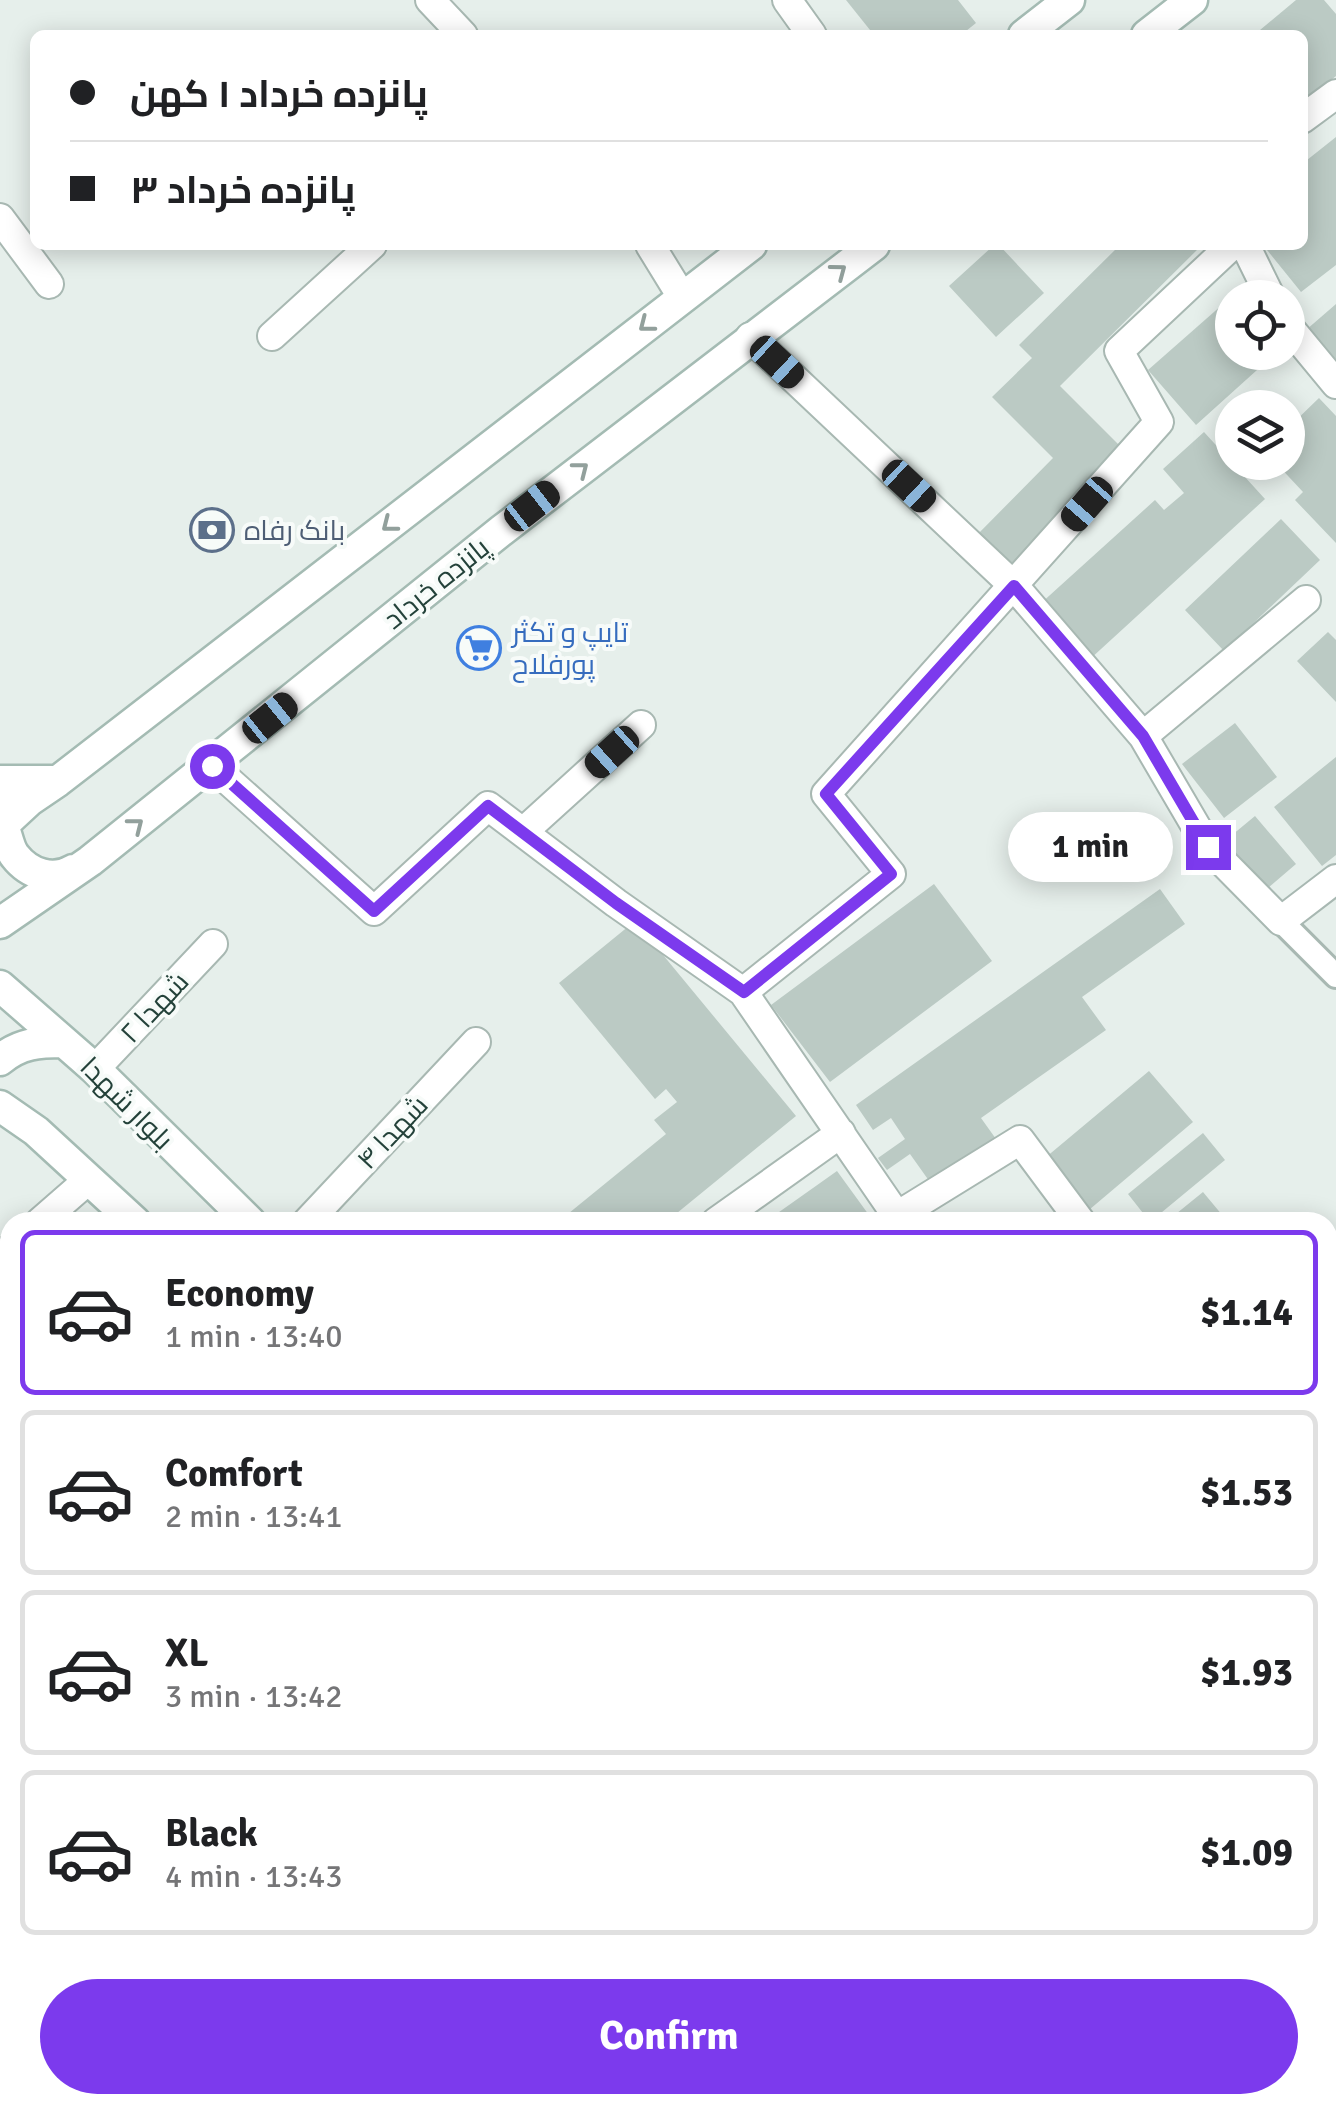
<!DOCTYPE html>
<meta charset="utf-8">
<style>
body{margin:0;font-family:Signika,Cairo,sans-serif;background:#f2f2f2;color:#202124;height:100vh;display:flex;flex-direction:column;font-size:38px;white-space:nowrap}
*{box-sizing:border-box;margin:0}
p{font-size:32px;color:#757577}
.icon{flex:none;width:55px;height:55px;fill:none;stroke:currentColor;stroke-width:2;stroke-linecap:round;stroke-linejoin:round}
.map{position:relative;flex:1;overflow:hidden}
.sheet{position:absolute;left:0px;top:1212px;width:1338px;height:902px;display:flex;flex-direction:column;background:#fff;border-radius:30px 30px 0 0;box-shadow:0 5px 25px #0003}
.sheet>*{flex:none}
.guide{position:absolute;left:30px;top:30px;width:1278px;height:220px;border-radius:15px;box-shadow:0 5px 25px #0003;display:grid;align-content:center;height:220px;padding:0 40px;background:#fff}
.fabs{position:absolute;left:1215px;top:280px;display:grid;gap:20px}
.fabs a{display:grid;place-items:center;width:90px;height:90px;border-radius:50%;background:#fff;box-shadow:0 5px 25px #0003;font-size:50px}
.end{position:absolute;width:45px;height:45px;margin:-22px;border:12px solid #7c3aed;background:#fff;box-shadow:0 0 0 5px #fff}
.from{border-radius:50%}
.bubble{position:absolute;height:70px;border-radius:35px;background:#fff;box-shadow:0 5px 25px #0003;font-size:32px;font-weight:700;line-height:70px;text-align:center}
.car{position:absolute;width:30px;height:60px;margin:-30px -15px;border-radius:12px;box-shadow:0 0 8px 2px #0007;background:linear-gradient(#222 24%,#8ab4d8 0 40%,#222 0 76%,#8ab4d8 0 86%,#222 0)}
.guide b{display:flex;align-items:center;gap:35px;height:95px;font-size:38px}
.guide b+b{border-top:2px solid #e0e0e0}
.guide i{width:25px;height:25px;background:#202124}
ul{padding:18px 0 0;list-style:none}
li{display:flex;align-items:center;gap:30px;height:165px;margin:0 20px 15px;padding:0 20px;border:5px solid #e0e0e0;border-radius:15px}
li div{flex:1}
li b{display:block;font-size:38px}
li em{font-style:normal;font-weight:700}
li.on{border-color:#7c3aed}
li>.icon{width:90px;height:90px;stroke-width:1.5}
.button{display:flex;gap:20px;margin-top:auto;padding:20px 40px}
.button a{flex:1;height:115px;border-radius:60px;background:#7c3aed;color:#fff;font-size:40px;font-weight:700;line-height:115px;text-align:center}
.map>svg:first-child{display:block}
.building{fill:#bbcac4}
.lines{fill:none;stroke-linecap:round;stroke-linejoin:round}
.service-casing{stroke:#a8b8b2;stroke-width:19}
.pedestrian-casing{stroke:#a8b8b2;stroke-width:28}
.minor-casing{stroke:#a8b8b2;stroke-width:32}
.secondary-casing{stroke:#a4bbb3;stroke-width:35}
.path{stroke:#86b3a5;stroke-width:6;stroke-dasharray:5 8;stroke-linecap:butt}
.service{stroke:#fff;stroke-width:14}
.pedestrian{stroke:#fff;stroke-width:22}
.minor{stroke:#fff;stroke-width:28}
.secondary{stroke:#fff;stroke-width:30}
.oneway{stroke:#92a09c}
.route{stroke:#7c3aed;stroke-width:12}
.labels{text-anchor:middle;stroke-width:8;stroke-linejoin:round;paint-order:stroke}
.service-label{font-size:28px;fill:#4e5e75;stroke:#f7fbf9;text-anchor:start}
.street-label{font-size:28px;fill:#24423a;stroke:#f7fbf9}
.shop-label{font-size:28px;fill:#366cbe;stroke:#f7fbf9;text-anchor:start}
</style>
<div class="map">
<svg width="1336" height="2114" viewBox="0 0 1336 2114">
<rect width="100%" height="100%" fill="#e6efeb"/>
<path class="building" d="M846 0H958L976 23 961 35H874Z
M1296 0H1324L1336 14V76L1302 104V35H1254Z
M1336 137V265L1301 292 1263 245H1302V164Z
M994 245H999L1044 293 996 337 949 286Z
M1120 245H1202L1060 386 1129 455 1010 572 975 537 1053 458 992 397 1032 358 1019 345Z
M1239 290 1246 298H1232V352H1277L1196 425 1148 370Z
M1336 304V364L1306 330Z
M1319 398 1336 416V543L1295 500 1303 492 1275 462H1288V428Z
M1204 432 1265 499 1089 660 1039 605 1155 500 1164 510 1184 493 1163 469Z
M1281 519 1320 560 1224 651 1185 610Z
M1328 632 1336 640V702L1297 661Z
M1235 723 1277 777 1224 818 1182 764Z
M1336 757V855L1322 866 1274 807Z
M1255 816 1296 864 1261 894 1220 845Z
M934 884 992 961 830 1082 771 1005Z
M1160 889 1185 924 1082 997 1106 1030 981 1118 996 1139 932 1185 910 1154 887 1170 878 1158 905 1139 891 1118 873 1130 856 1105Z
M635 921 796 1116 666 1222H558L666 1134 654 1120 677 1102 666 1089 655 1099 559 983Z
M1149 1071 1193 1122 1083 1215 1039 1163Z
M1203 1133 1225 1160 1150 1222 1128 1194Z
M837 1171 874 1222H765Z
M1203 1192 1228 1222H1166Z
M955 2105H1051L1040 2114H944Z"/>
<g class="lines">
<g class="service-casing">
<path id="service" d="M1328 1446 1336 1439"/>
</g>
<g class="pedestrian-casing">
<path id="pedestrian" d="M1281 921 1336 976"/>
</g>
<g class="minor-casing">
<path id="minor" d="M430 0 463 35
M787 0 812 35
M1302 119 1336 94
M0 218 49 284
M650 245 682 297
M1245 245 1271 298
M1288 326 1336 384
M272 336 372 245
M750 337 1014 586 1143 736 1208 847 1281 921 1336 879
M1143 736 1306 600
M212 766 374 911 488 806 616 903 743 992 897 1216 1020 1140 1081 1222
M523 832 641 725
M743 992 891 874 826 794 1159 422 1119 351 1232 245
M95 1069 213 944
M40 1222 87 1181
M307 1222 476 1042
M716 1222 841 1133
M0 1258 10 1249
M0 1528 10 1516
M0 1876 10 1885
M514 2105 521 2114
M141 2114 150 2105
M540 2114 551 2105
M1093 2114 1106 2105"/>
</g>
<g class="secondary-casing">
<path id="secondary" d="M1024 35 1069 0
M1147 35 1192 0
M0 781H55
M30 800 3 825C7 835 9 849 15 856 29 874 53 882 73 870
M0 808 30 800 58 781 751 245
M0 923 90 861 501 531 874 245
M0 986 95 1069 250 1222
M0 1060C20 1043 39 1042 64 1042
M0 1106 36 1131 135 1222
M823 2105 828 2114
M909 2105 915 2114"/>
</g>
<path class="path" d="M1328 1540 1336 1549"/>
<use href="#service" class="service"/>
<use href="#pedestrian" class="pedestrian"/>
<use href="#minor" class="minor"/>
<use href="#secondary" class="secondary"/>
</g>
<defs><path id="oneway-chevron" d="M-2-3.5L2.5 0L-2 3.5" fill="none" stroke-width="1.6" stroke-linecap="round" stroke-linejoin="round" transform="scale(2.5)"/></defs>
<g class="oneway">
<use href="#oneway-chevron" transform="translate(839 271) rotate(-37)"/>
<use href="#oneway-chevron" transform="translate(646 325) rotate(142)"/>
<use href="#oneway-chevron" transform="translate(581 469) rotate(-38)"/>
<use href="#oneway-chevron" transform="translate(389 525) rotate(142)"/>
<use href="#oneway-chevron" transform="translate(136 825) rotate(-38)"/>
</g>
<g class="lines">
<path class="route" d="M212 766 374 911 488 806 616 903 744 992 891 874 826 794 1014 586 1143 736 1208 847"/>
</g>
<defs>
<g id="bank-ring" transform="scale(2.25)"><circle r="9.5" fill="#f7fbf9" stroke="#5c6f8a" stroke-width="1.5"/><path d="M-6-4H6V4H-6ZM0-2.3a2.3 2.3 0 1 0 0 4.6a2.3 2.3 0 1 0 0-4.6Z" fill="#5c6f8a"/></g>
<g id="supermarket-ring" transform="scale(2.25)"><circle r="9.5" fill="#f7fbf9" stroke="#3f7fe0" stroke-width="1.5"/><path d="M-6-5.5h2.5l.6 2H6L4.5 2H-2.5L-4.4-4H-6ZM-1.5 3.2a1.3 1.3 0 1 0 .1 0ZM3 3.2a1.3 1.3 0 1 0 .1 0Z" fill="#3f7fe0"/></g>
</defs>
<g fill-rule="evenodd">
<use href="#bank-ring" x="212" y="530"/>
<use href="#supermarket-ring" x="479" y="648"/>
</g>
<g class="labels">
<g class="service-label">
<text x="244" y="540">بانک رفاه</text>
</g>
<g class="street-label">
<text transform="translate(436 583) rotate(-39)" y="10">پانزده خرداد</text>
<text transform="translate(154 1007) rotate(-47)" y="10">شهدا ۲</text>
<text transform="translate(127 1103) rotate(45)" y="10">بلوار شهدا</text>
<text transform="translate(392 1132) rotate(-47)" y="10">شهدا ۴</text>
</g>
<g class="shop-label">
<text x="512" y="642">تایپ و تکثر<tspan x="512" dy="32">پورفلاح</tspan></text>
</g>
</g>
</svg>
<div class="fabs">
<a><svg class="icon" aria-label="locate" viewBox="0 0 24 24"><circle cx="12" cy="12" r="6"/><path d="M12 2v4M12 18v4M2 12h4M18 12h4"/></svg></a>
<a><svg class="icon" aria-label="layers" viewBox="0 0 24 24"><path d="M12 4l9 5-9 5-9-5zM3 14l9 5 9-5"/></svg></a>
</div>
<i class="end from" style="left:212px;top:766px"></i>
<i class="end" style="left:1208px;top:847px"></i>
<div class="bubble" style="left:1008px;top:812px;width:165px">1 min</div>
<i class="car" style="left:777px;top:362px;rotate:133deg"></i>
<i class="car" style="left:909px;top:486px;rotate:133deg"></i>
<i class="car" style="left:1087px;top:504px;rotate:221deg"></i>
<i class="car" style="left:532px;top:506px;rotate:52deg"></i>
<i class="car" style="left:270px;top:718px;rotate:51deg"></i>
<i class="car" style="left:612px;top:752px;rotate:228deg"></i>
<div class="guide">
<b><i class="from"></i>پانزده خرداد ۱ کهن</b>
<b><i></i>پانزده خرداد ۳</b>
</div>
<section class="sheet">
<ul>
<li class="on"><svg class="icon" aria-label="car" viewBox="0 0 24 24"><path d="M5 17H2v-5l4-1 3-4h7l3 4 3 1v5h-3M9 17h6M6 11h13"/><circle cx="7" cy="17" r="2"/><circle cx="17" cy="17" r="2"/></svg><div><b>Economy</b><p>1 min · 13:40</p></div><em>$1.14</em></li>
<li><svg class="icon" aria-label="car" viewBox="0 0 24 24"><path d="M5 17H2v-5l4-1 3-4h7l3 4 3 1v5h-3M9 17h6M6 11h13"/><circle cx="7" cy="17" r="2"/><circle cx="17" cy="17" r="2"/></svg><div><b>Comfort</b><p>2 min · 13:41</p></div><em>$1.53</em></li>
<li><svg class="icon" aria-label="car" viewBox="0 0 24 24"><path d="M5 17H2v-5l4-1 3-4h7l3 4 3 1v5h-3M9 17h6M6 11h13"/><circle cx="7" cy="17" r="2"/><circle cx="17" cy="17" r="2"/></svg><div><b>XL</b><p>3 min · 13:42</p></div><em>$1.93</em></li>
<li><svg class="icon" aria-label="car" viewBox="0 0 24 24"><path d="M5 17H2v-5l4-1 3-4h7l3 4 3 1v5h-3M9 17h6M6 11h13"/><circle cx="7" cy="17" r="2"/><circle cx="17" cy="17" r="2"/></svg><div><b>Black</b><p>4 min · 13:43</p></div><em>$1.09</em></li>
</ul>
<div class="button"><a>Confirm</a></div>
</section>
</div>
